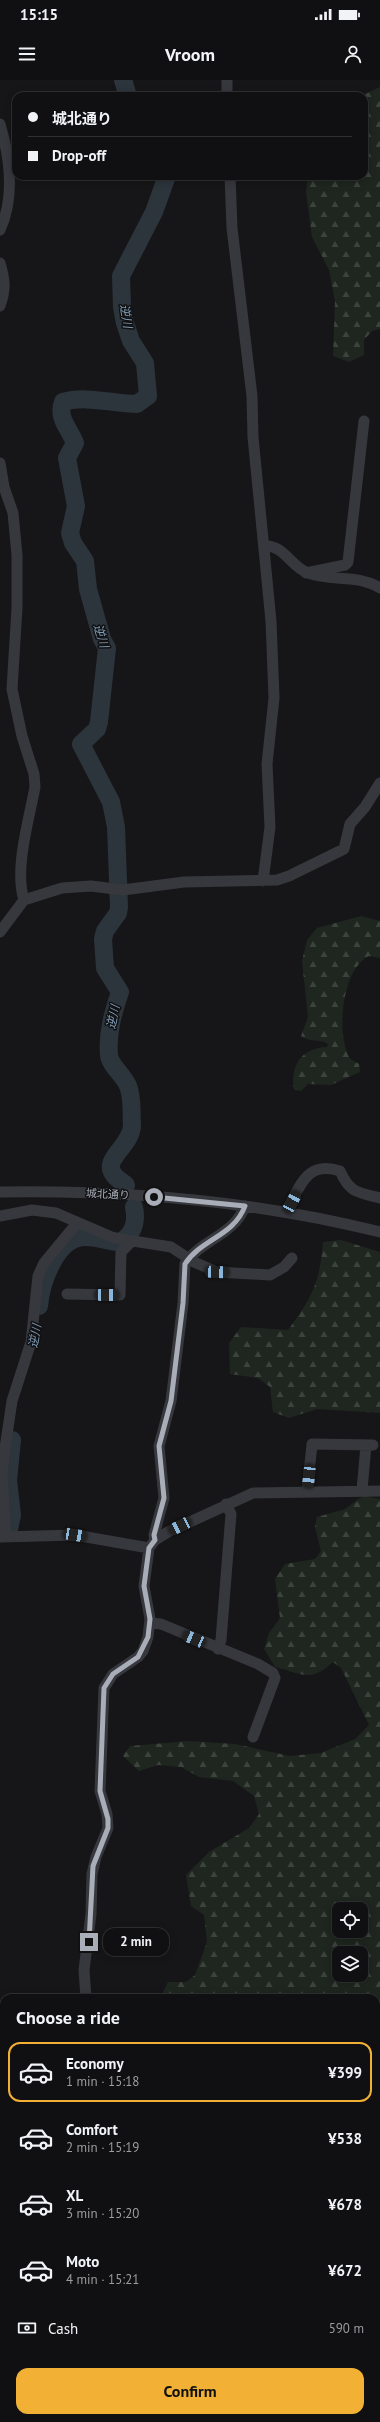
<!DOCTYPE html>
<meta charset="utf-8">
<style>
body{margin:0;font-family:"PT Sans","Noto Sans JP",sans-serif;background:#1e1e20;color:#f1f3f6;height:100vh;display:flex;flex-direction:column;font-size:15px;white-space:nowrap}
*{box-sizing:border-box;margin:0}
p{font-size:13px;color:#9c9d9f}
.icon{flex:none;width:22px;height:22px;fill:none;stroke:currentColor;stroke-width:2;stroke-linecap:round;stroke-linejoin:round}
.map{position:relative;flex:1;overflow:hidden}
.panel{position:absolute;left:0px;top:1914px;width:380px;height:428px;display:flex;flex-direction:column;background:#101012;border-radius:12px 12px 0 0;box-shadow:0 2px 10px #0003,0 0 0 1px #303032}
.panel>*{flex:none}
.banner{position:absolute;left:12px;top:12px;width:356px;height:88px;border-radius:12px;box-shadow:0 2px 10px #0003,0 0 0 1px #303032;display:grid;align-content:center;height:88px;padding:0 16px;background:#101012}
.tools{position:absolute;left:332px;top:1822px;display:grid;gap:8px}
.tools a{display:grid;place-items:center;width:36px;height:36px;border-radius:8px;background:#101012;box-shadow:0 2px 10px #0003,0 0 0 1px #303032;font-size:20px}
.end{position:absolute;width:18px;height:18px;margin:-9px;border:5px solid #a8adb8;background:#111;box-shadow:0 0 0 2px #111}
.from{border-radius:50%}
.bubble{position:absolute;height:28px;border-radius:12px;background:#101012;box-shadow:0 2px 10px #0003,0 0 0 1px #303032;font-size:13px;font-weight:800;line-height:28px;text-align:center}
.car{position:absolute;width:12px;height:24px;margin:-12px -6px;border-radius:5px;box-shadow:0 0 3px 1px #0007;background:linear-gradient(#222 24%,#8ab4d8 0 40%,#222 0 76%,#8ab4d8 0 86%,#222 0)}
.banner b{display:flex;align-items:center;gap:14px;height:38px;font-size:15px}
.banner b+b{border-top:1px solid #303032}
.banner i{width:10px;height:10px;background:#f1f3f6}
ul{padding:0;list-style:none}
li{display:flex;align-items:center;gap:12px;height:60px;margin:0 8px 6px;padding:0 8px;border:2px solid transparent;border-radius:12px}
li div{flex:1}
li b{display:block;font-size:15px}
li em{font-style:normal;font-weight:800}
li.selected{border-color:#f2b134}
li>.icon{width:36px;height:36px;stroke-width:1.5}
h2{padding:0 16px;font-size:18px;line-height:48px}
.pay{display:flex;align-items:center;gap:10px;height:44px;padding:0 16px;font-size:15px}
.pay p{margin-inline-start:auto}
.action{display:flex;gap:8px;margin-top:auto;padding:8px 16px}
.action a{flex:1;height:46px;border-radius:12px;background:#f2b134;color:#111;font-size:16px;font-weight:800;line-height:46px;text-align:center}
.status{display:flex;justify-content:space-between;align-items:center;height:28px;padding:0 20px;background:#101012;direction:ltr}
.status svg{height:11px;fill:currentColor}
header{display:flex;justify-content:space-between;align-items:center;height:52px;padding:0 16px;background:#101012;font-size:18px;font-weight:800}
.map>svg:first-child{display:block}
.forest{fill:url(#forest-firs);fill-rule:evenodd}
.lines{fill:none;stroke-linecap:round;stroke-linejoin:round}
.river{stroke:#2c353c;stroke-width:18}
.minor{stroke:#37383d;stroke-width:11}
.route{stroke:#a8adb8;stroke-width:5}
.labels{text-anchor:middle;stroke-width:3;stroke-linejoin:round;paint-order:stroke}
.street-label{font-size:11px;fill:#a8adb8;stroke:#111113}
.water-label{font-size:12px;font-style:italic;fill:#7f9bb3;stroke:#111113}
</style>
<div class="status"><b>15:15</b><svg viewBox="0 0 49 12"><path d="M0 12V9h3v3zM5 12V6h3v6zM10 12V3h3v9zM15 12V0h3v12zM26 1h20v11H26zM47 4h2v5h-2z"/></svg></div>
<header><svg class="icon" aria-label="menu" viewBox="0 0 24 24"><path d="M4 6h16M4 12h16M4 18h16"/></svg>Vroom<svg class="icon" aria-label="person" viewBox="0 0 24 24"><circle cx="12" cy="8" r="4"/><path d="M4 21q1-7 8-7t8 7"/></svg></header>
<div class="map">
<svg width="380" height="2342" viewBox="0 0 380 2342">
<defs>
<pattern id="forest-firs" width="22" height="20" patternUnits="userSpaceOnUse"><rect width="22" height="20" fill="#1e261f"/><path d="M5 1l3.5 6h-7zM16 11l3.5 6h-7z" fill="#3c433d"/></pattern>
</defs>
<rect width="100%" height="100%" fill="#161618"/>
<path class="forest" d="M380 7V249L372 251 364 260V275L349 282 333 276 335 221 329 190 312 157 306 112 308 96H364V16H361Z
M361 836 380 841V878L369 876C342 889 336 952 349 977 351 980 356 982 359 984L360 992 331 1005 308 1004 301 1011 294 1010C290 986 301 968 327 967L328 964C320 958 309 963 301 956L308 937 302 881 307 860 317 848Z
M341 1160 380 1172V1333L317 1329 289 1338 273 1332 270 1307 258 1298 230 1294 229 1263 241 1247 288 1250C312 1218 320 1202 323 1162Z
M363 1416 380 1419V2342H147L146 2338H376V1918H160L168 1902H186L195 1895 207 1862 204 1835 191 1826 186 1795 209 1772 249 1748 259 1734 254 1716 233 1701 199 1697 181 1687 158 1685 139 1691 123 1676 130 1666 189 1661 235 1664 290 1676 321 1673 355 1659 369 1645 341 1588 333 1582C310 1603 303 1594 275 1587L264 1569 269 1553 280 1538 275 1499 285 1484 315 1479 321 1471 315 1447 317 1437 345 1429ZM339 1829H361V1851H339ZM339 1873H361V1895H339Z"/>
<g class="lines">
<path class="river" d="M123 0 128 16
M126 1105C122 1102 117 1099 114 1095 101 1079 132 1066 132 1045 131 1032 133 1018 128 1006 124 995 110 986 109 975 107 953 113 933 120 912L105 888 103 859 105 851 118 833 119 827 116 747 111 722 81 664 97 649 99 642 107 568 102 559 88 509 85 481 73 463 70 453 76 426 67 378 75 363C69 348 57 338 63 322 87 315 113 324 137 324L148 316 145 283 131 261 125 243 122 227 121 196 154 132 167 96
M39 1226C41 1203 56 1158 84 1157 96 1156 108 1162 121 1162 134 1153 137 1142 134 1127
M9 1449 12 1435 8 1400 12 1360
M0 2009 4 2034
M0 2131 4 2112
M0 2218 4 2229
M0 2341 4 2333"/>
<path class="minor" d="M227 0V16
M0 44C10 78 15 117 0 150
M230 96 232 148 252 316 253 357 271 541 274 618 267 684 270 747 263 801
M0 183C5 200 6 209 0 226
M0 383 4 407 13 433 17 475V528L12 609 22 656 34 694 35 707C29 740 14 789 24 820
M265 466C284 465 291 487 308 493 331 502 359 494 380 508
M306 493 345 485 348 482 364 341
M0 852 24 820 62 808 91 806 123 810 184 802 277 800 289 796 344 769 350 744 365 727 380 703
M0 1112C128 1110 256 1121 380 1152
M286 1132C300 1107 306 1080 340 1091 350 1113 357 1112 380 1118
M0 1136 32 1130 56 1133 114 1158 171 1167 194 1182 217 1192 270 1195 284 1187 292 1178
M67 1214 120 1215 121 1172 131 1162
M362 1410 366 1365
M307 1412 312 1364 373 1365
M1 1457 75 1455 149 1468
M6 1457 2 1395 4 1375 12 1321 31 1262 38 1196 44 1183 77 1143
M155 1460 154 1455 164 1418 159 1366 171 1321 183 1223 185 1184C201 1159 234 1156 245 1126
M150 1543 161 1544 258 1584 273 1593 275 1598 253 1657
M218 1569 221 1560 231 1434 226 1424
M86 1918 84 1890 91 1834 92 1794 96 1777 108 1748 107 1734 100 1711 104 1608 113 1594 138 1577 143 1571 148 1557 150 1539 144 1506 149 1468 155 1460 168 1452 253 1413 380 1411
M0 2099H4"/>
</g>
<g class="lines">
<path class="route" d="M89 1862 93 1786 108 1748V1739L100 1711 104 1608 113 1594 138 1577 148 1557 150 1539 144 1506 149 1468 155 1460 154 1455 164 1418 159 1366 171 1321 183 1223 185 1184C201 1159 234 1156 245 1126L154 1117"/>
</g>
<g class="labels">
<g class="street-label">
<text transform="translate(108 1114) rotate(3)" y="4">城北通り</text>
</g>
<g class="water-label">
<text transform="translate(126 236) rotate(81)" y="4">逆川</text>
<text transform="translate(101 556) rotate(74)" y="4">逆川</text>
<text transform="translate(113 937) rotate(-78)" y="4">逆川</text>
<text transform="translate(35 1256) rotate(-80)" y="4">逆川</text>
</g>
</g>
</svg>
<div class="tools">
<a><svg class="icon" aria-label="locate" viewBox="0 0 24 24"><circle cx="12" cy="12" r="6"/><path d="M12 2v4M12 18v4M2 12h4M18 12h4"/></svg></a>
<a><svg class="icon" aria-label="layers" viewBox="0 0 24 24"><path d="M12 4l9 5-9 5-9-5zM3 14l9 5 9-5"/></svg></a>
</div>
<i class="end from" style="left:154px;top:1117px"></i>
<i class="end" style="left:89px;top:1862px"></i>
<div class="bubble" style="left:103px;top:1848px;width:66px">2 min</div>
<i class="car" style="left:292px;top:1122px;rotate:28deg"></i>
<i class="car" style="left:217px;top:1192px;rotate:92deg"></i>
<i class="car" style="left:107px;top:1215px;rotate:91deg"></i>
<i class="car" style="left:309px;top:1396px;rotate:186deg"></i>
<i class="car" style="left:180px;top:1446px;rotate:244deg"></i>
<i class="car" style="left:75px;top:1455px;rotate:100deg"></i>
<i class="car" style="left:194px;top:1559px;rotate:293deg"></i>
<div class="banner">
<b><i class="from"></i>城北通り</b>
<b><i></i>Drop-off</b>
</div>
<section class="panel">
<h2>Choose a ride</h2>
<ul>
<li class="selected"><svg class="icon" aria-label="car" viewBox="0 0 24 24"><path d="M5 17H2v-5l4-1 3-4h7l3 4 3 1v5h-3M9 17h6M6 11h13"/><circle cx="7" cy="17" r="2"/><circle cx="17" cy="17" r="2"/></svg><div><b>Economy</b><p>1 min · 15:18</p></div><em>¥399</em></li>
<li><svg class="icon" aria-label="car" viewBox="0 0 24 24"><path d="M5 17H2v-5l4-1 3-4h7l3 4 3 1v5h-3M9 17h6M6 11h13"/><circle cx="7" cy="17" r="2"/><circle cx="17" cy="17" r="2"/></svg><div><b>Comfort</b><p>2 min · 15:19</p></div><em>¥538</em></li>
<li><svg class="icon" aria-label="car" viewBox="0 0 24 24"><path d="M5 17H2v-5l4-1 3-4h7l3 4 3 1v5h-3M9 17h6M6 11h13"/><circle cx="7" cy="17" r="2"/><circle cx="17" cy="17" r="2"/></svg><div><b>XL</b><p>3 min · 15:20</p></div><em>¥678</em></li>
<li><svg class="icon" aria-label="car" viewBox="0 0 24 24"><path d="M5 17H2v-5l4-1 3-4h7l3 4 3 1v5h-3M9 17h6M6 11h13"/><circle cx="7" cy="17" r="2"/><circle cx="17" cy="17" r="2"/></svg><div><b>Moto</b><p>4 min · 15:21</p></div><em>¥672</em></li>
</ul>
<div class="pay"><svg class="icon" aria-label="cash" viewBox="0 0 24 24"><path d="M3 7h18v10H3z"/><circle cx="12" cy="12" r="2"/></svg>Cash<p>590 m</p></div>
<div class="action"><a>Confirm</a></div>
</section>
</div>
